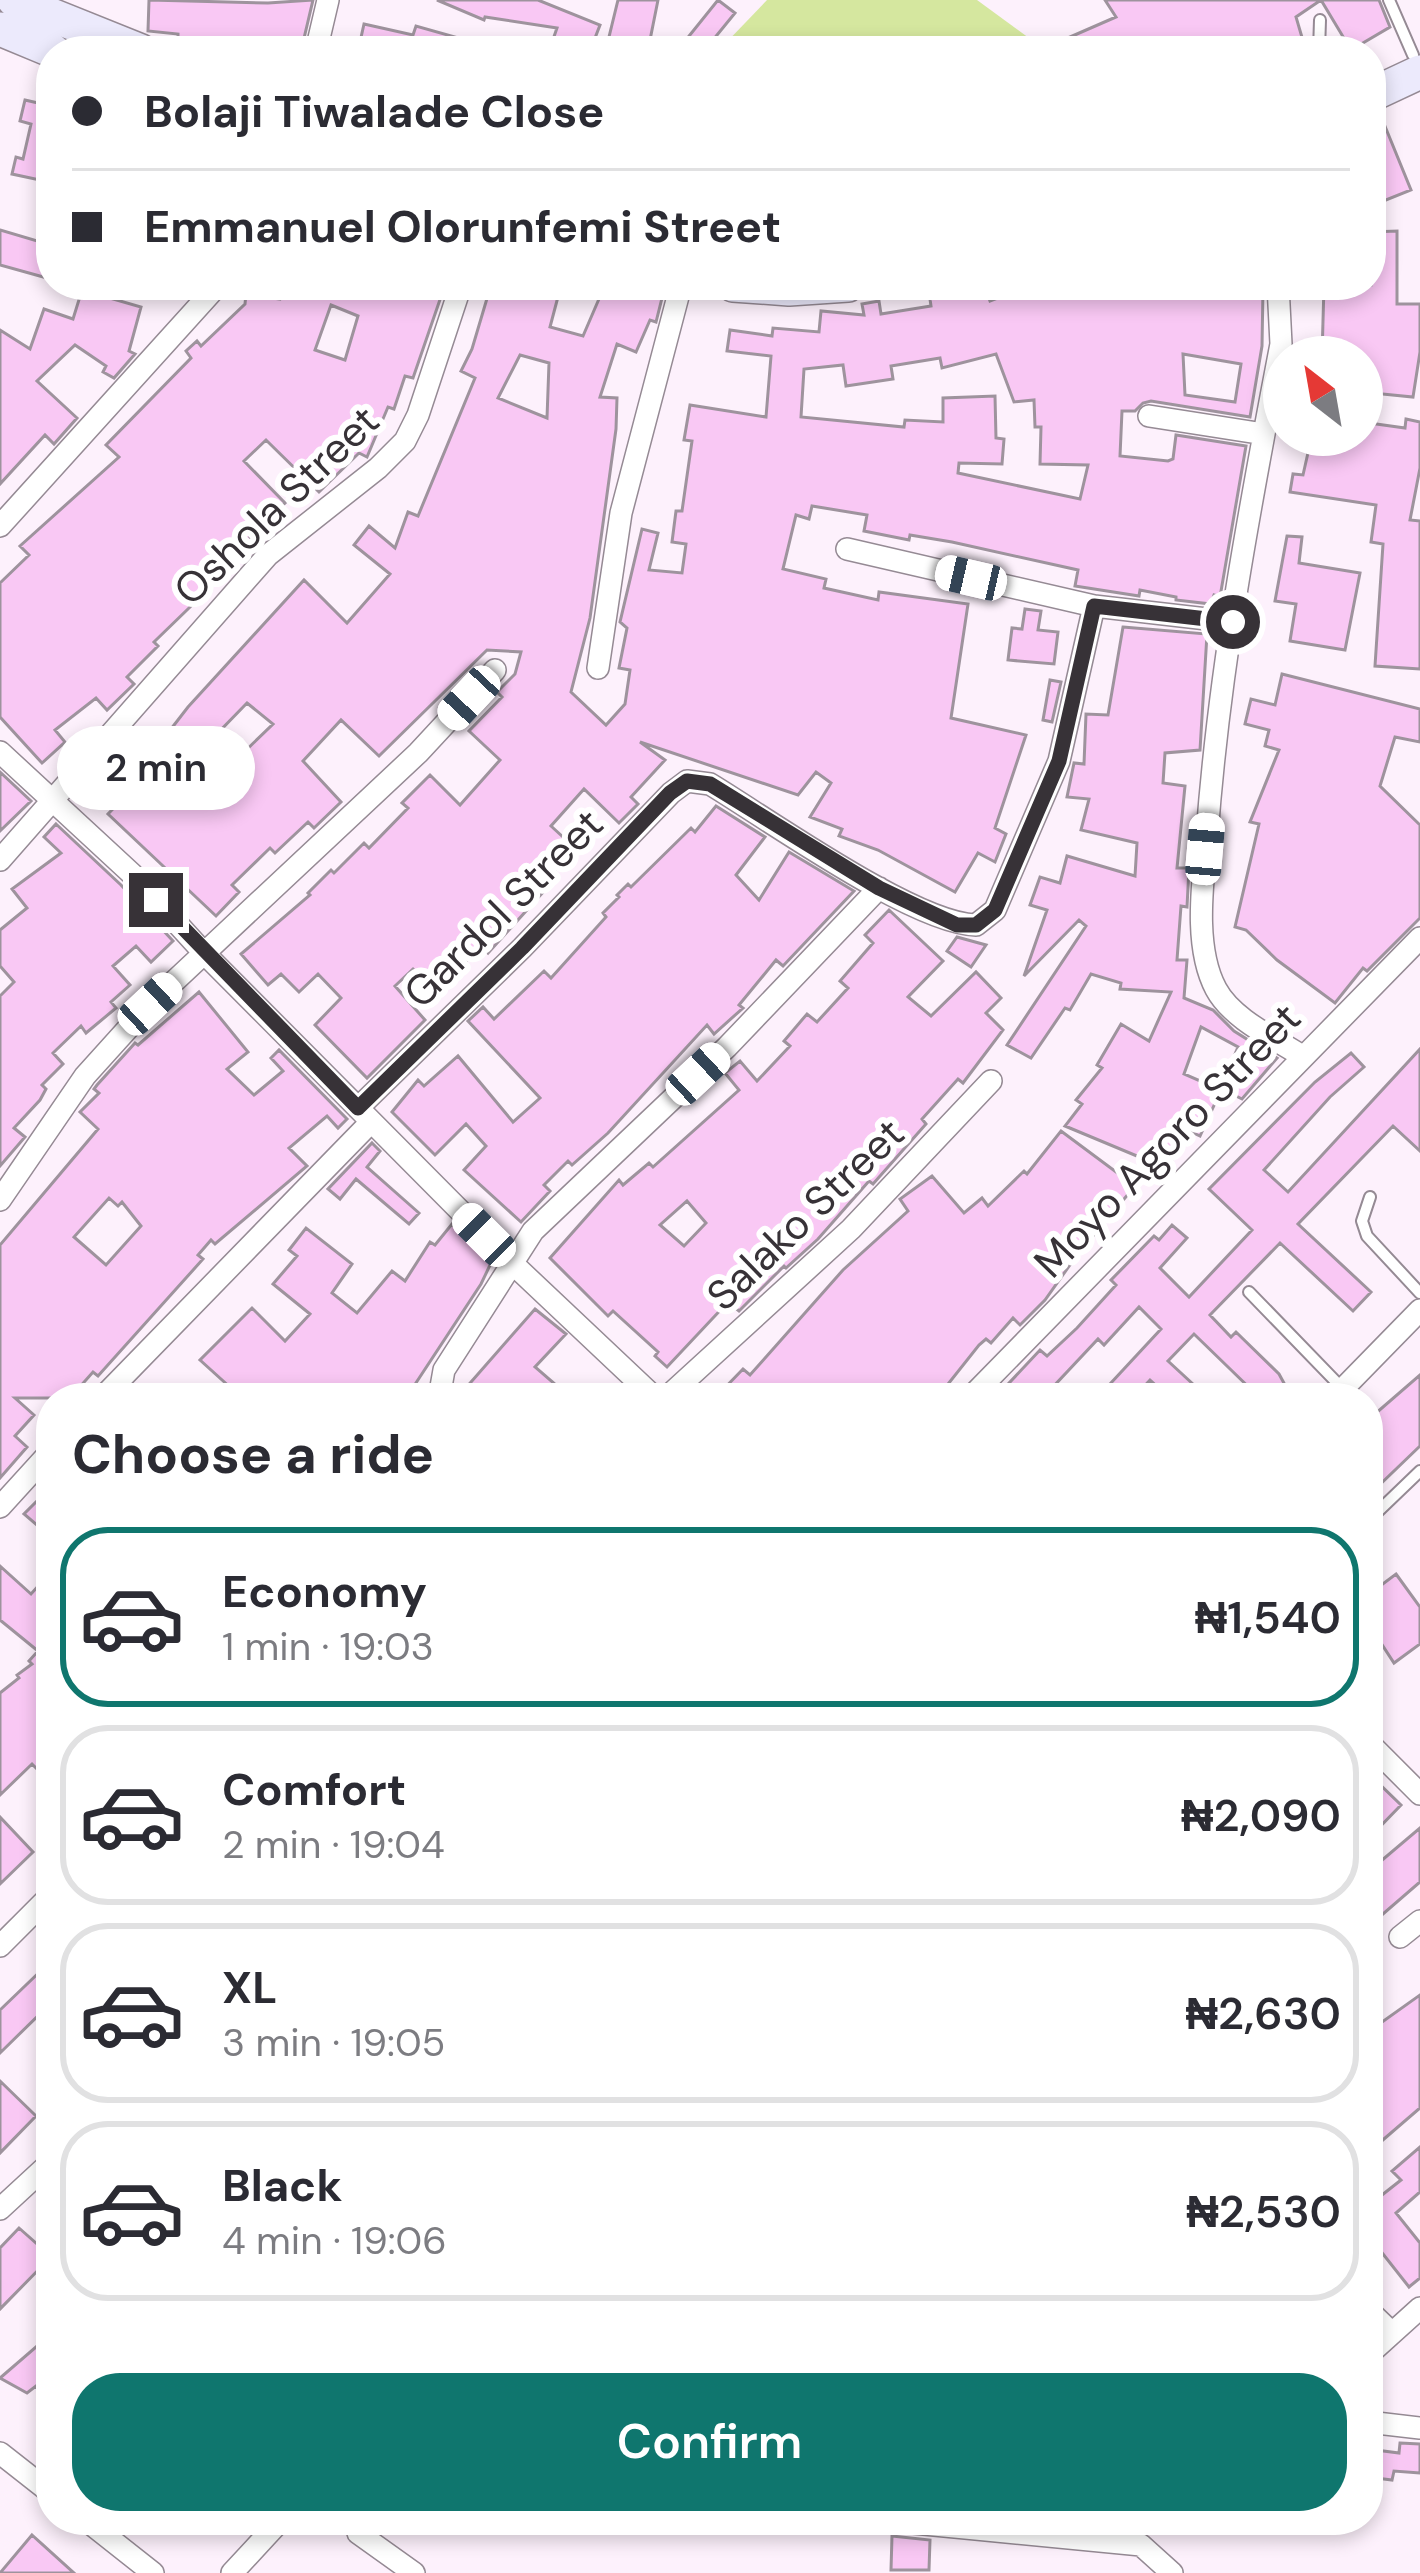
<!DOCTYPE html>
<meta charset="utf-8">
<style>
body{margin:0;font-family:"DM Sans",sans-serif;background:#f2f2f3;color:#2b2b33;height:100vh;display:flex;flex-direction:column;font-size:45px;white-space:nowrap}
*{box-sizing:border-box;margin:0}
p{font-size:39px;color:#7c7c81}
.icon{flex:none;width:66px;height:66px;fill:none;stroke:currentColor;stroke-width:2;stroke-linecap:round;stroke-linejoin:round}
.map{position:relative;flex:1;overflow:hidden}
.panel{position:absolute;left:36px;top:1383px;width:1347px;height:1152px;display:flex;flex-direction:column;background:#fff;border-radius:48px;box-shadow:0 6px 18px #0003}
.panel>*{flex:none}
.guide{position:absolute;left:36px;top:36px;width:1350px;height:264px;border-radius:48px;box-shadow:0 6px 18px #0003;display:grid;align-content:center;height:264px;padding:0 36px;background:#fff}
.needle{width:78px;rotate:329deg}
.buttons{position:absolute;left:1263px;top:336px;display:grid;gap:24px}
.buttons a{display:grid;place-items:center;width:120px;height:120px;border-radius:50%;background:#fff;box-shadow:0 6px 18px #0003;font-size:60px}
.end{position:absolute;width:54px;height:54px;margin:-27px;border:15px solid #373237;background:#fff;box-shadow:0 0 0 6px #fff}
.from{border-radius:50%}
.bubble{position:absolute;height:84px;border-radius:42px;background:#fff;box-shadow:0 6px 18px #0003;font-size:39px;font-weight:600;line-height:84px;text-align:center}
.car{position:absolute;width:36px;height:72px;margin:-36px -18px;border-radius:15px;box-shadow:0 0 9px 3px #0007;background:linear-gradient(#fff 24%,#345 0 40%,#fff 0 76%,#345 0 86%,#fff 0)}
.guide b{display:flex;align-items:center;gap:42px;height:114px;font-size:45px}
.guide b+b{border-top:3px solid #e1e1e2}
.guide i{width:30px;height:30px;background:#2b2b33}
ul{padding:0;list-style:none}
li{display:flex;align-items:center;gap:36px;height:180px;margin:0 24px 18px;padding:0 12px;border:6px solid #e1e1e2;border-radius:48px}
li div{flex:1}
li b{display:block;font-size:45px}
li em{font-style:normal;font-weight:600}
li.active{border-color:#0f766e}
li>.icon{width:108px;height:108px;stroke-width:1.5}
h2{padding:0 36px;font-size:54px;line-height:144px}
.button{display:flex;gap:24px;margin-top:auto;padding:24px 36px}
.button a{flex:1;height:138px;border-radius:48px;background:#0f766e;color:#fff;font-size:48px;font-weight:600;line-height:138px;text-align:center}
.map>svg:first-child{display:block}
.green{fill:#d5e79f}
.building{fill:#f9c8f4;stroke:#9e939d;stroke-width:3;fill-rule:evenodd}
.lines{fill:none;stroke-linecap:round;stroke-linejoin:round}
.lane-casing{stroke:#958a94;stroke-width:14}
.street-casing{stroke:#958a94;stroke-width:24}
.secondary-casing{stroke:#958a94;stroke-width:36}
.lane{stroke:#fff;stroke-width:10}
.street{stroke:#fff;stroke-width:21}
.secondary{stroke:#eceafc;stroke-width:33}
.route{stroke:#373237;stroke-width:15}
.labels{text-anchor:middle;stroke-width:12;stroke-linejoin:round;paint-order:stroke}
.street-label{font-size:42px;fill:#373237;stroke:#fff}
</style>
<div class="map">
<svg width="1420" height="2573" viewBox="0 0 1420 2573">
<rect width="100%" height="100%" fill="#fdf1fc"/>
<path class="green" d="M767 0H977L1044 49 725 51 721 48Z"/>
<path class="building" d="M149 0 268 3 313 0 301 51 223 47 178 41V34L148 31Z
M437 0H538L600 25 590 51H549L557 28 485 17 484 20Z
M618 0H658L648 50 608 41Z
M718 0 735 13 704 51H677Z
M1105 0H1379L1390 27 1351 50 1321 0 1296 17 1306 51H1038L1116 17Z
M364 24 413 35 416 26 455 37 452 51H358Z
M25 100 51 106 49 182 12 174 16 157 23 159 31 124 20 121Z
M1380 114 1411 190 1371 206V116Z
M0 230 51 245 47 278 0 265Z
M1397 231V304H1420V352L1413 397 1362 392V357H1322L1324 285H1371V232Z
M286 285H445L413 378 405 376 394 409 388 407 367 457 359 453 319 492 266 440 244 461 285 503 250 537 256 543 154 642 158 646 127 677 134 684 107 710 96 698 55 730 65 742 42 763 0 717V583L29 555 20 546 119 457 106 445 191 358 186 351 197 341 201 346 245 304 246 294 280 299ZM331 305 358 316 345 360 315 350Z
M491 285 528 291 529 285 559 293 550 327 583 336 605 285H650L664 290 656 322 650 320 636 352 617 344 600 397 617 398 616 429 590 618 571 692 606 725 625 704 630 670 619 668 627 628 620 622 642 529 658 533 649 570 682 573 686 544 672 542 676 511H682L692 441 684 440 690 405 766 417 771 356 727 351 730 330 772 336 773 328 819 332 821 311 864 315 862 304 879 301 881 314 931 306 930 299 979 285H984L990 301 1021 289 1020 285H1257L1263 289 1262 346 1250 417 1151 401 1143 403 1135 411H1122L1120 456 1168 461 1173 459 1176 435 1246 446 1220 597 1214 595 1211 604 1176 600V597L1140 590 1139 596 1075 586 1078 570 952 542 910 535 909 540 864 531 867 515 812 506 809 519 796 515 783 569 826 579 824 588 878 600 879 592 968 604 951 718 1026 735 995 828 1006 834 995 862 978 853 955 892 878 850 839 836 842 829 810 817 831 783 816 772 798 795 640 742 665 760 631 797 638 804 619 823 584 789 551 826 576 849 541 886 545 890 488 953 481 946 436 992 413 969 395 986 425 1020 367 1078 315 1025 341 998 318 974 299 992 281 974 268 985 241 954 310 895 308 893 331 870 334 873 364 843 369 848 408 808 402 803 430 775 460 805 500 760 469 731 502 697 497 692 515 674 521 652 487 650 379 756 341 720 303 761 341 802 314 828 308 822 275 853 270 848 232 885 239 892 216 916 108 814 144 777 138 772 168 741 164 738 188 707 304 580 347 623 390 574 354 545 369 526 395 548 408 512 418 516 475 378 461 371 472 349ZM996 354 1014 402 1034 400 1035 427H1041L1040 464 1088 465 1080 499 958 473 959 463 1002 464 1004 439 996 438 995 396 943 398V422L905 420 904 427 801 417 804 369 843 365 846 386 893 379 891 366 940 358 942 368ZM1183 354 1241 364 1235 402 1185 395ZM520 355 549 363 547 418 498 398ZM247 703 273 724 239 757 215 736Z
M82 290 141 307 129 351 135 354 114 378 103 372 106 366 75 345 37 381 77 418 54 444 45 435 0 484V330L30 349 44 309 73 319Z
M1406 419 1420 422V468L1410 520 1420 521V669L1375 666 1383 544 1371 542 1376 505 1290 492 1293 474 1303 475 1312 435H1362V422L1405 428Z
M1287 536 1302 537 1299 563 1360 573 1345 650 1290 641 1296 604 1275 601Z
M1025 609 1041 611 1038 630 1058 632 1054 664 1008 660 1012 628 1022 629Z
M1123 627 1207 634 1200 750 1165 753 1163 783 1185 786 1177 868H1189L1187 907 1181 906 1177 960H1187L1184 998 1213 1010 1234 1031 1277 1058 1242 1099 1220 1088 1238 1047 1201 1027 1184 1074 1221 1090 1200 1136 1185 1129 1168 1169 1065 1126 1082 1104 1076 1100 1102 1068 1097 1065 1121 1024 1149 1041 1171 992 1120 989 1121 983 1091 974 1070 1010 1065 1008 1031 1058 1007 1045 1086 926 1079 920 1024 976 1047 910 1030 905 1040 877 1060 883 1067 856 1135 876 1137 843 1081 830 1089 799 1067 797 1074 763 1084 764 1086 714 1108 715Z
M1282 674 1420 709V742L1395 737 1380 786 1420 825V918L1367 971 1363 968 1335 1003 1277 960 1246 930 1235 927 1259 824 1250 822 1279 750 1265 746 1269 730 1245 724 1251 699 1275 705Z
M1050 680 1061 682 1052 722 1043 720Z
M0 772 31 801 0 831Z
M716 806 765 837 736 875 759 900 789 852 854 891 783 966 776 960 739 1005 743 1008 714 1034 707 1025 608 1133 572 1165 568 1161 544 1185 550 1191 521 1222 464 1170 486 1146 466 1124 435 1155 392 1112 418 1080 424 1086 458 1056 513 1122 540 1098 468 1021 483 1007 494 1019 544 971 551 978 606 917 603 913 619 897 617 895 628 884 631 887 691 828 695 832Z
M56 824 121 885 173 941 151 962 136 946 113 966 130 985 111 1002 116 1008 86 1033 81 1026 53 1053 63 1064 42 1085 46 1089 40 1100 14 1128 25 1137 0 1166V996L14 982 0 966V930L27 908 12 889 61 853 44 837Z
M889 910 943 961 908 997 931 1016 976 972 1001 998 986 1013 1003 1030 963 1083 958 1079 922 1119 926 1124 873 1184 869 1181 818 1239 786 1268 784 1266 739 1311 728 1302 667 1367 655 1356 658 1352 613 1311 608 1316 550 1258 619 1180 623 1185 649 1163 653 1167 739 1090 725 1073 740 1061 757 1081 790 1046 784 1041 807 1014 817 1022 848 988 840 981 873 943 865 935ZM687 1201 706 1223 684 1246 660 1225Z
M957 937 986 945 971 967 947 951Z
M199 992 248 1052 227 1069 254 1095 283 1071 271 1058 279 1050 347 1119 338 1128 327 1116 289 1148 307 1166 215 1244 211 1240 198 1255 203 1259 98 1376 93 1372 70 1398H15L34 1415 15 1436 27 1447 0 1478V1245L98 1129 80 1112 99 1093 94 1089 97 1085 135 1043 138 1045ZM109 1198 118 1206 122 1202 141 1226 106 1265 74 1237Z
M1420 1049V1151L1393 1126 1298 1224 1371 1292 1353 1311 1280 1243 1210 1315 1231 1337 1236 1332 1279 1374 1285 1385 1272 1398H1260L1194 1334 1168 1361 1208 1398H1170L1150 1380 1133 1398H1097L1161 1329 1139 1307 1104 1345 1098 1339 1052 1388 1063 1398H995L1040 1350 1047 1356 1077 1328 1116 1285 1111 1280 1154 1236 1159 1240 1172 1225 1187 1238 1160 1268 1189 1297 1252 1230 1209 1189 1315 1082 1351 1053 1364 1067 1330 1097 1264 1170 1288 1192Z
M1061 1131 1135 1186 1077 1255 1045 1300 1020 1325 1013 1318 991 1343 986 1339 979 1345 937 1398H715L743 1369 750 1375 843 1270 908 1211 900 1199 932 1176 964 1213 982 1198 988 1206 1024 1171 1027 1174Z
M372 1143 380 1151 367 1167 419 1213 409 1224 356 1179 340 1199 328 1189Z
M452 1224 491 1263 481 1284 406 1398H276L265 1387 255 1398H242L200 1360 252 1308 285 1341 310 1314 273 1284 297 1256 289 1250 306 1228 352 1264 332 1293 357 1313 392 1271 405 1281 430 1242 435 1245Z
M535 1309 566 1334 535 1367 571 1398H457Z
M1420 1375V1446L1368 1496V1420Z
M51 1487V1537L24 1514Z
M0 1566 31 1594 51 1572V1783L32 1764 0 1795V1693L19 1678 17 1675 32 1664 29 1661 38 1651 0 1620Z
M1396 1574 1420 1607V1644L1394 1663 1368 1623V1595Z
M1368 1773 1401 1805 1368 1839Z
M0 1817 33 1852 0 1884Z
M1420 1828V1882L1368 1927V1872Z
M51 1961V2003L0 2053V2010Z
M1420 1995V2108L1377 2145 1368 2134V2032Z
M0 2081 36 2116 0 2153Z
M1420 2147V2192L1396 2213 1420 2243V2278L1409 2287 1368 2235V2206L1401 2180 1392 2171Z
M19 2228 36 2243 51 2229V2257L0 2309V2248Z
M51 2334V2403L36 2386 27 2393 0 2378Z
M1400 2443 1420 2444V2473L1394 2471 1392 2480 1368 2477V2449L1399 2453Z
M32 2535 74 2573H0Z
M892 2536 930 2540 929 2570H891Z"/>
<g class="lines">
<g class="lane-casing">
<path id="lane" d="M1389 0 1413 55
M1319 51 1320 20
M1370 1197 1362 1221 1367 1236 1420 1293
M1249 1292 1343 1389
M1368 1521 1420 1471"/>
</g>
<g class="street-casing">
<path id="street" d="M316 51 328 0
M1278 285 1281 344C1250 506 1219 670 1207 835 1203 881 1193 946 1216 989 1232 1019 1274 1038 1302 1056
M1149 416 1264 434
M0 526 218 285
M847 549 1094 606 1233 622
M598 668 621 513 681 285
M0 752 132 874 204 953 512 1263 655 1398
M0 860 268 555 378 468 405 441 418 415 461 285
M358 1108 522 948 671 793 687 781 710 784C768 819 915 924 976 925L995 910 1059 761 1094 606
M0 1200 85 1076 150 1004 418 753 495 670
M102 1398 371 1122
M439 1398 444 1370 533 1231 727 1047 879 888
M666 1398 851 1229 991 1081
M970 1398 1420 938
M1334 1398 1420 1310
M0 1507 51 1451
M1368 1742 1420 1794
M1400 1937 1420 1921
M0 1946 51 1895
M0 2209 51 2162
M1368 2310 1391 2332
M1368 2355 1420 2308
M1368 2422 1420 2428
M0 2453 51 2493
M86 2520 153 2573
M882 2520 1141 2545 1172 2573
M358 2533 414 2573
M232 2573 281 2520"/>
</g>
<g class="secondary-casing">
<path id="secondary" d="M14 0 141 51
M0 29 53 51
M1371 95 1420 72
M733 285 789 289 848 285"/>
</g>
<use href="#lane" class="lane"/>
<use href="#street" class="street"/>
<use href="#secondary" class="secondary"/>
</g>
<g class="lines">
<path class="route" d="M156 900 358 1108 522 948 670 793 687 781 710 784 879 888 957 925H976L995 910 1059 761 1094 606 1233 622"/>
</g>
<g class="labels">
<g class="street-label">
<text transform="translate(276 505) rotate(-44)" y="15">Oshola Street</text>
<text transform="translate(503 908) rotate(-45)" y="15">Gardol Street</text>
<text transform="translate(1167 1140) rotate(-46)" y="15">Moyo Agoro Street</text>
<text transform="translate(805 1214) rotate(-44)" y="15">Salako Street</text>
</g>
</g>
</svg>
<div class="buttons">
<a><svg class="needle" viewBox="-14 -14 28 28"><path d="M0-13l5 13h-10z" fill="#e53935"/><path d="M0 13l5-13h-10z" fill="#7c7c81"/></svg></a>
</div>
<i class="end from" style="left:1233px;top:622px"></i>
<i class="end" style="left:156px;top:900px"></i>
<div class="bubble" style="left:57px;top:726px;width:198px">2 min</div>
<i class="car" style="left:971px;top:578px;rotate:283deg"></i>
<i class="car" style="left:469px;top:698px;rotate:223deg"></i>
<i class="car" style="left:1205px;top:849px;rotate:5deg"></i>
<i class="car" style="left:150px;top:1004px;rotate:47deg"></i>
<i class="car" style="left:698px;top:1074px;rotate:47deg"></i>
<i class="car" style="left:484px;top:1235px;rotate:315deg"></i>
<div class="guide">
<b><i class="from"></i>Bolaji Tiwalade Close</b>
<b><i></i>Emmanuel Olorunfemi Street</b>
</div>
<section class="panel">
<h2>Choose a ride</h2>
<ul>
<li class="active"><svg class="icon" aria-label="car" viewBox="0 0 24 24"><path d="M5 17H2v-5l4-1 3-4h7l3 4 3 1v5h-3M9 17h6M6 11h13"/><circle cx="7" cy="17" r="2"/><circle cx="17" cy="17" r="2"/></svg><div><b>Economy</b><p>1 min · 19:03</p></div><em>₦1,540</em></li>
<li><svg class="icon" aria-label="car" viewBox="0 0 24 24"><path d="M5 17H2v-5l4-1 3-4h7l3 4 3 1v5h-3M9 17h6M6 11h13"/><circle cx="7" cy="17" r="2"/><circle cx="17" cy="17" r="2"/></svg><div><b>Comfort</b><p>2 min · 19:04</p></div><em>₦2,090</em></li>
<li><svg class="icon" aria-label="car" viewBox="0 0 24 24"><path d="M5 17H2v-5l4-1 3-4h7l3 4 3 1v5h-3M9 17h6M6 11h13"/><circle cx="7" cy="17" r="2"/><circle cx="17" cy="17" r="2"/></svg><div><b>XL</b><p>3 min · 19:05</p></div><em>₦2,630</em></li>
<li><svg class="icon" aria-label="car" viewBox="0 0 24 24"><path d="M5 17H2v-5l4-1 3-4h7l3 4 3 1v5h-3M9 17h6M6 11h13"/><circle cx="7" cy="17" r="2"/><circle cx="17" cy="17" r="2"/></svg><div><b>Black</b><p>4 min · 19:06</p></div><em>₦2,530</em></li>
</ul>
<div class="button"><a>Confirm</a></div>
</section>
</div>
